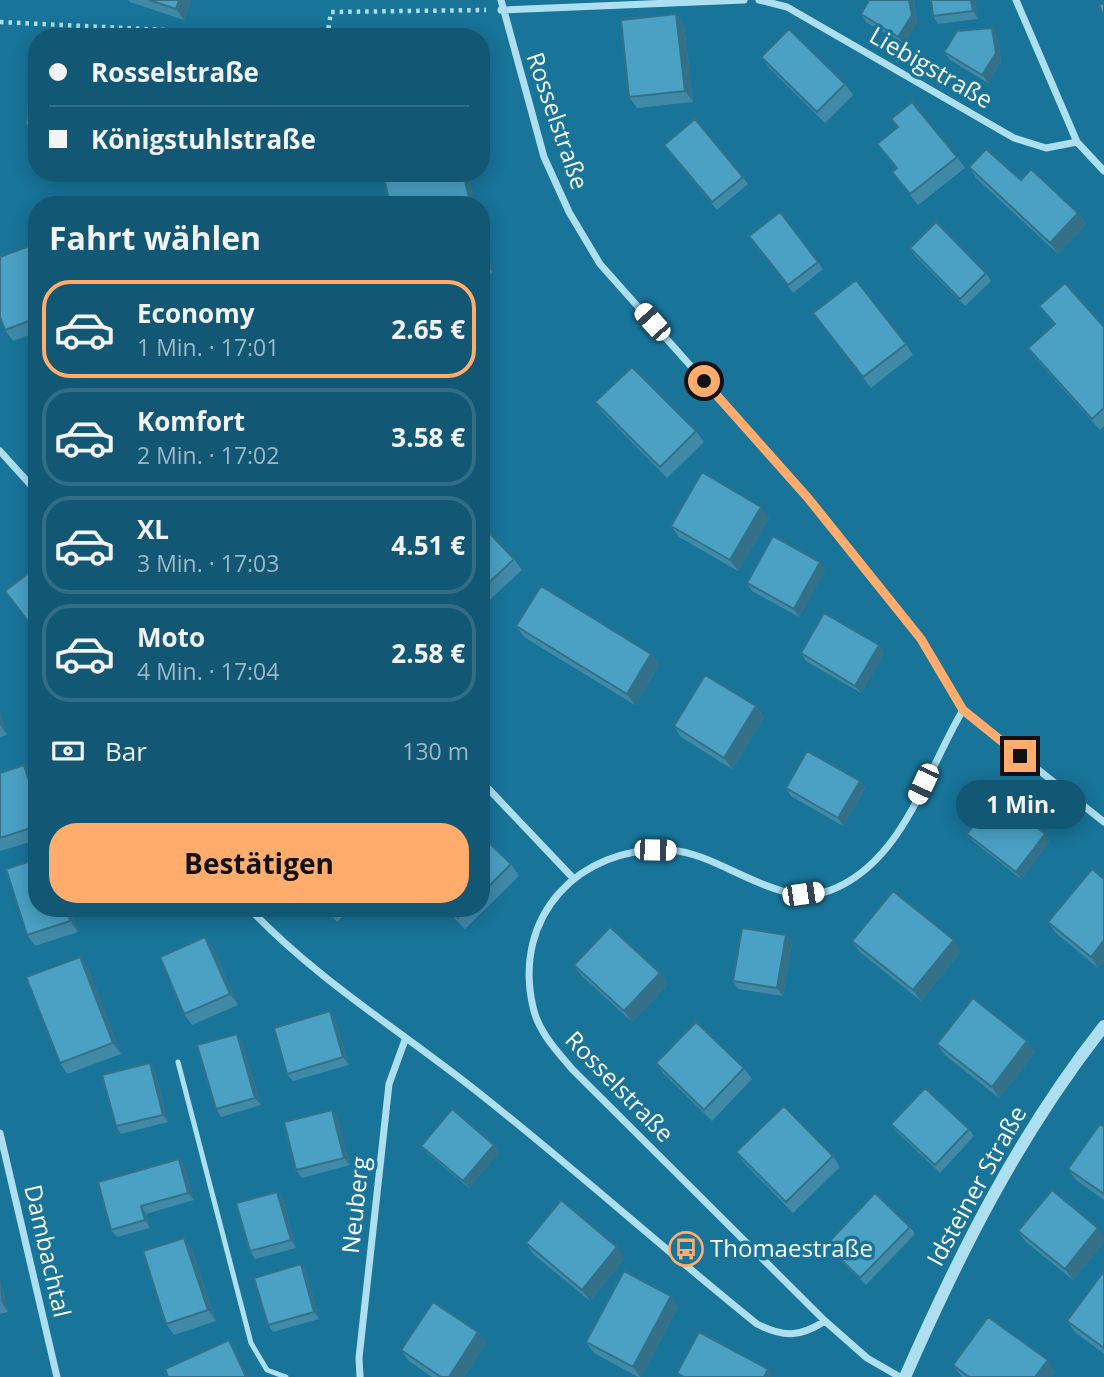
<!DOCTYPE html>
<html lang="de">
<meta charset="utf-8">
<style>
body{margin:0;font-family:"Open Sans",sans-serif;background:#1f607b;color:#f1f3f6;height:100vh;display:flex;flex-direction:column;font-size:26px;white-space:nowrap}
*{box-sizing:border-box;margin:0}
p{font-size:23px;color:#9cb8c4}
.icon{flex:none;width:38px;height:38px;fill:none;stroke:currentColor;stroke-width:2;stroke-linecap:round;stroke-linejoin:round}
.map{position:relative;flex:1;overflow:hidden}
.details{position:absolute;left:28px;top:196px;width:462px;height:721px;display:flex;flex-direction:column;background:#125773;border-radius:28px;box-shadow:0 4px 18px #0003}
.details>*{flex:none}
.guide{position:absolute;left:28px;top:28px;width:462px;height:154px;border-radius:28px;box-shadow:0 4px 18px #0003;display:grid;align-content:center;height:154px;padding:0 21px;background:#125773}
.end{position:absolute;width:32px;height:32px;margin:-16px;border:9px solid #ffac6d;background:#111;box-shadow:0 0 0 4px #111}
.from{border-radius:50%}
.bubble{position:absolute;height:49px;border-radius:24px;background:#125773;box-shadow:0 4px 18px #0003;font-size:23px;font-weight:700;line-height:49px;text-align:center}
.car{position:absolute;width:21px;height:42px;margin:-21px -10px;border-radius:9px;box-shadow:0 0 5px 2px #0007;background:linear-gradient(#fff 24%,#345 0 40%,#fff 0 76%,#345 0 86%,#fff 0)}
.guide b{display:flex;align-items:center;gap:24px;height:66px;font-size:26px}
.guide b+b{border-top:2px solid #316d85}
.guide i{width:18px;height:18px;background:#f1f3f6}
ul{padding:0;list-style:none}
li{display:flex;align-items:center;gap:21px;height:98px;margin:0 14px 10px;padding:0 7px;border:4px solid #316d85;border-radius:28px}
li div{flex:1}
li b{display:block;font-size:26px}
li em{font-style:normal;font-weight:700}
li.on{border-color:#ffac6d}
li>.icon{width:63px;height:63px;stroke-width:1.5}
h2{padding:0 21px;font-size:32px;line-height:84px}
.pay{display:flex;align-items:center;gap:18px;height:77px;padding:0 21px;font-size:26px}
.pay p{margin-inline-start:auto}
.cta{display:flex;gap:14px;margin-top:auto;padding:14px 21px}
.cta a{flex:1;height:80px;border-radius:28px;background:#ffac6d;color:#111;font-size:28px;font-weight:700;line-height:80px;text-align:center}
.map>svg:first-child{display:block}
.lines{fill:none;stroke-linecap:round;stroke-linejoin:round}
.path{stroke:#addff1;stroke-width:4.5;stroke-dasharray:3.5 5;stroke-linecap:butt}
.service{stroke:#addff1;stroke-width:5}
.minor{stroke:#addff1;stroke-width:7}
.tertiary{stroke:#addff1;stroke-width:12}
.wall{fill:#408aa8}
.shaded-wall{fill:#347188}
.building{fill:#4aa1c3;stroke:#347188;stroke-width:2}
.route{stroke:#ffac6d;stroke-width:9}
.labels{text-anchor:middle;stroke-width:7;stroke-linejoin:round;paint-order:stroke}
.street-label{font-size:24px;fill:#fff;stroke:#187499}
.poi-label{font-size:24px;fill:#fff;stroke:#187499;text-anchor:start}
</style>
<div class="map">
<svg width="1104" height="1377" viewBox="0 0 1104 1377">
<rect width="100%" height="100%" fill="#187499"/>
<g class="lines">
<path class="path" d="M0 22 311 37
M327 37 331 12 486 10"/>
<path class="service" d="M178 1062 251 1343 267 1370 286 1377"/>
<path class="minor" d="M501 0 544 157 569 212 600 264 808 498 921 639 963 710 1104 822
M759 0 787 7 1014 138 1046 148 1077 142
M1016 0 1077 142 1104 171
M501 10 744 0
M0 451 37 492
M481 781 573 878
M249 908C319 982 406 1034 484 1097 577 1171 665 1250 757 1324 784 1338 800 1337 825 1321
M0 1133 57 1377
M360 1377 359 1358 389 1084 405 1040
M900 1377 867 1358 825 1321 572 1069C556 1050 538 1031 533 1007 512 916 579 846 669 850 724 853 780 914 836 888 905 857 927 770 963 710"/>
<path class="tertiary" d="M905 1377C960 1252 1019 1134 1104 1026"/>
</g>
<path class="wall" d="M128 0H191L184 20 130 2Z
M869 0H914L917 22 904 44 866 22 861 14Z
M931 0H975L978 19 938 24 933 16Z
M684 25 693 102 637 108 629 97Z
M997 36 1001 61 988 83 950 60 944 52Z
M37 56V136H34L26 125Z
M761 57 845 84 853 95 825 123 769 68Z
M891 119 957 157 965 168 918 205 892 172 896 168 877 144 897 128Z
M664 145 743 177 748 184 717 210Z
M969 167 1021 180 1078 213 1086 224 1058 254 976 178Z
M481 226 493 273 481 276Z
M37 243V332L13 341 5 330Z
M754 243 818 262 823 269 793 293Z
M910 248 986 273 991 281 965 306 915 256Z
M1039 306 1104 327V426L1100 430 1036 359 1028 348 1054 325Z
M813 313 906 344 913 355 871 388Z
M595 402 696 431 704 442 667 478 603 413Z
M769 518 738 571 679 537 671 526Z
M481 524 514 559 522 570 481 608Z
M825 570 799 617 752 591 747 583Z
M516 626 651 654 659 665 635 705 524 637Z
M879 645 884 653 861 693 806 661 801 653Z
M756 706 764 717 732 769 681 737 674 726Z
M0 713 7 735 0 737Z
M0 773 31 776 37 794V840L0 851Z
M860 781 865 788 843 826 791 796 786 788Z
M967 834 1050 841 1021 879 973 841Z
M481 835 511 864 519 876 465 929 444 908H481Z
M1104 879V960L1098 968 1056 933 1048 922Z
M37 908H70L78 932 35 946 27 935Z
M324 908H351L337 922Z
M397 908H413L405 916Z
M786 935 792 943 783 996 738 989 733 981Z
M852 941 961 951 921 1001 860 952Z
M213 948 238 1005 192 1025 184 1014Z
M574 965 668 984 632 1022 582 976Z
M88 968 121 1054 67 1074 60 1063Z
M330 1011 335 1019 349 1065 293 1081 287 1074Z
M237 1034 242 1042 261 1105 221 1117 216 1109Z
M1027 1041 1035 1052 999 1098 945 1055 937 1044Z
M656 1063 744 1068 752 1079 712 1121 664 1074Z
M155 1070 168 1122 121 1134 116 1126Z
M332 1110 337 1117 350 1165 302 1178 296 1170Z
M891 1124 969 1129 974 1136 940 1173 896 1131Z
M1104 1127V1200L1076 1180 1068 1169Z
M421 1146 499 1152 469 1188 427 1153Z
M736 1152 833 1156 840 1167 793 1213 744 1163Z
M179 1159 184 1166 194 1200 146 1214 150 1228 117 1237 111 1230Z
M283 1199 296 1248 255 1259 250 1251Z
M910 1227 915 1234 866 1285 831 1252 826 1245Z
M1018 1231 1104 1236V1242L1073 1280 1026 1242Z
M184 1238 192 1249 216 1321 174 1335 166 1324Z
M526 1243 625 1258 590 1301 533 1254Z
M301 1264 306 1272 319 1319 273 1332 268 1325Z
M1104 1271V1354L1075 1332 1067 1321Z
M0 1279 8 1312 0 1314Z
M678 1307 641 1377H638L594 1353 586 1342Z
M478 1332 486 1343 464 1377H432L409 1361 401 1350Z
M953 1365 1055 1371 1051 1377H962Z"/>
<path class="shaded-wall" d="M179 0H191L184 20 176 9Z
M909 0H914L917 22 904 44 898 37Z
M971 0H975L978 19 973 11Z
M676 14 684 25 693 102 685 91Z
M992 28 997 36 1001 61 988 83 982 75Z
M463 173H468L476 205H471Z
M1078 213 1086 224 1058 254 1050 243Z
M481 226 493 273 485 262 481 246Z
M761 507 769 518 738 571 730 560Z
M820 562 825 570 799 617 794 609Z
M879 645 884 653 861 693 855 686Z
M651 654 659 665 635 705 627 694Z
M756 706 764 717 732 769 724 758Z
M0 713 7 735 0 725Z
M24 765 31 776 37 794V807Z
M860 781 865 788 843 826 838 818Z
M1045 834 1050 841 1021 879 1016 872Z
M66 908H70L78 932 70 921Z
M786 935 792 943 783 996 777 988Z
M205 937 213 948 238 1005 230 994Z
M954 940 961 951 921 1001 913 990Z
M1104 940V960L1098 968 1091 957Z
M80 957 88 968 121 1054 113 1043Z
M660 973 668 984 632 1022 624 1011Z
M330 1011 335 1019 349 1065 343 1057Z
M237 1034 242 1042 261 1105 255 1098Z
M1027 1041 1035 1052 999 1098 992 1087Z
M150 1063 155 1070 168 1122 163 1115Z
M332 1110 337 1117 350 1165 344 1158Z
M494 1145 499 1152 469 1188 463 1181Z
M179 1159 184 1166 194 1200 188 1193Z
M277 1192 283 1199 296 1248 291 1240Z
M141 1206 146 1214 150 1228 145 1220Z
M1098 1228 1104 1236V1242L1073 1280 1065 1269Z
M184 1238 192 1249 216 1321 208 1310Z
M617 1247 625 1258 590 1301 582 1290Z
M301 1264 306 1272 319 1319 314 1312Z
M0 1279 8 1312 1 1301Z
M671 1296 678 1307 641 1377H640L633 1367Z
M478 1332 486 1343 464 1377H449Z
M229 1340 236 1351 249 1377H246Z
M1048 1360 1055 1371 1051 1377H1035Z
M768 1369 773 1377H764Z"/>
<path class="building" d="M149 0H179L176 9Z
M869 0H909L912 15 898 37 861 14Z
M931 0H971L973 11 933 16Z
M1104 3V17L1099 5Z
M676 14 685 91 629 97 621 20Z
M992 28 996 53 982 75 944 52 957 31Z
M789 29 845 84 817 112 761 57Z
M35 56H37V126L26 125Z
M912 102 957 157 910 194 892 172 897 168 877 144 898 127 891 119Z
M695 119 743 177 712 202 664 145Z
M986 149 1021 180 1031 169 1078 213 1050 243 969 167Z
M383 173H463L471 205H390Z
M780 212 818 262 788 285 749 236Z
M936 222 986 273 960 299 910 248Z
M37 243V318L5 330 0 317V257Z
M481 246 485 262 481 263Z
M856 280 906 344 863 377 813 313Z
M1065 283 1104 327V408L1092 419 1028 348 1055 324 1039 306Z
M632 367 696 431 660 467 595 402Z
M702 472 761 507 730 560 671 526Z
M481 524 514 559 481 590Z
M773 536 820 562 794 609 747 583Z
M37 567V633L5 591Z
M541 586 651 654 627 694 516 626Z
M824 613 879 645 855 686 801 653Z
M705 675 756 706 724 758 674 726Z
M807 751 860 781 838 818 786 788Z
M24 765 37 807V826L0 838V773Z
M997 796 1045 834 1016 872 967 834Z
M481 835 511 864 481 894Z
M37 859V908H66L70 921 27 935 6 869Z
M1092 869 1104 879V940L1091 957 1048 922Z
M893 891 954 940 913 990 852 941Z
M448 908H467L458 918Z
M610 927 660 973 624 1011 574 965Z
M742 928 786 935 777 988 733 981Z
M205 937 230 994 184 1014 160 957Z
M80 957 113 1043 60 1063 26 977Z
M973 998 1027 1041 992 1087 937 1044Z
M330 1011 343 1057 287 1074 274 1028Z
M696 1022 744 1068 704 1110 656 1063Z
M237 1034 255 1098 216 1109 197 1045Z
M150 1063 163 1115 116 1126 102 1075Z
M925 1088 969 1129 935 1165 891 1124Z
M784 1106 833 1156 786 1202 736 1152Z
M452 1109 494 1145 463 1181 421 1146Z
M332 1110 344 1158 296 1170 284 1122Z
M1100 1124 1104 1127V1194L1068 1169Z
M179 1159 188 1193 141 1206 145 1220 111 1230 98 1182Z
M1052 1190 1098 1228 1065 1269 1018 1231Z
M277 1192 291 1240 250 1251 236 1203Z
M875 1193 910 1227 860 1278 826 1245Z
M561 1200 617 1247 582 1290 526 1243Z
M184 1238 208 1310 166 1324 143 1251Z
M301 1264 314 1312 268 1325 254 1278Z
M624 1271 671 1296 633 1367 586 1342Z
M1104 1271V1348L1067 1321Z
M433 1302 478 1332 449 1377H441L401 1350Z
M988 1317 1048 1360 1035 1377H969L953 1365Z
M699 1332 768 1369 764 1377H684L677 1373Z
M229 1340 246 1377H168L165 1369Z"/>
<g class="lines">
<path class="route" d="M704 381 808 498 921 639 963 710 1020 756"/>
</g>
<defs>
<g id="bus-ring" transform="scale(1.75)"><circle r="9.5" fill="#187499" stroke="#ffac6d" stroke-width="1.5"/><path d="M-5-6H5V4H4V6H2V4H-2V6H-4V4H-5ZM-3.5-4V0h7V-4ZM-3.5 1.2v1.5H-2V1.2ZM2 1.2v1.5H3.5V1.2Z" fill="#ffac6d"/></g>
</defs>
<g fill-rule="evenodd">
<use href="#bus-ring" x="686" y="1249"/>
</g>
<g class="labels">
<g class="street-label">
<text transform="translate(931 68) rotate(30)" y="8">Liebigstraße</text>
<text transform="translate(557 121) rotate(71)" y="8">Rosselstraße</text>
<text transform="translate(619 1087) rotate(46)" y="8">Rosselstraße</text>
<text transform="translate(977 1186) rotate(-61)" y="8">Idsteiner Straße</text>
<text transform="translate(356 1205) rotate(-84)" y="8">Neuberg</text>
<text transform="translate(47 1251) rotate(77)" y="8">Dambachtal</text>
</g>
<g class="poi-label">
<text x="710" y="1257">Thomaestraße</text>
</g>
</g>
</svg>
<i class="end from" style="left:704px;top:381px"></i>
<i class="end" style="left:1020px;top:756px"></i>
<div class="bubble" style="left:956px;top:780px;width:130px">1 Min.</div>
<i class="car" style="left:652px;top:322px;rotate:318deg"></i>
<i class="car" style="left:923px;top:784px;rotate:205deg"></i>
<i class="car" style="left:655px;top:850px;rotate:91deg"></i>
<i class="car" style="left:803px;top:894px;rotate:82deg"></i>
<div class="guide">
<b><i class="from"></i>Rosselstraße</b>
<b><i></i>Königstuhlstraße</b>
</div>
<section class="details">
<h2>Fahrt wählen</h2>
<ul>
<li class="on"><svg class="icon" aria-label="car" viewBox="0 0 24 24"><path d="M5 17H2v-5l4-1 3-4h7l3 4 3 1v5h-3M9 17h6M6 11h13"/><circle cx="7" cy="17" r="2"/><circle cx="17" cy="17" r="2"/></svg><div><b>Economy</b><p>1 Min. · 17:01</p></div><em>2.65 €</em></li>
<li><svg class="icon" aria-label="car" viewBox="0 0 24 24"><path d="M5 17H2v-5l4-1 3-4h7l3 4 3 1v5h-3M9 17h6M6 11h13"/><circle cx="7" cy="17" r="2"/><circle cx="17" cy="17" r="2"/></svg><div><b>Komfort</b><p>2 Min. · 17:02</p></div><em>3.58 €</em></li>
<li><svg class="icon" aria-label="car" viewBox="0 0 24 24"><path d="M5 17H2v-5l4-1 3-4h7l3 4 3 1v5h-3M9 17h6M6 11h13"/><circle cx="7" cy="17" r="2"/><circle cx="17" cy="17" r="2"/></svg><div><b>XL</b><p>3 Min. · 17:03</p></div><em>4.51 €</em></li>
<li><svg class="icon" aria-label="car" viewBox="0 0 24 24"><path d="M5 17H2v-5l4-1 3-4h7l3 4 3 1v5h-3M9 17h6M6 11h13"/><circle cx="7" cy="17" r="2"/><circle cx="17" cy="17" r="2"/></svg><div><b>Moto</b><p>4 Min. · 17:04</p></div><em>2.58 €</em></li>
</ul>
<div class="pay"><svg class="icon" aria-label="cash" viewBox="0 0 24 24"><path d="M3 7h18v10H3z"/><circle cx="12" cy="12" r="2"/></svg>Bar<p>130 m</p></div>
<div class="cta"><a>Bestätigen</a></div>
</section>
</div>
